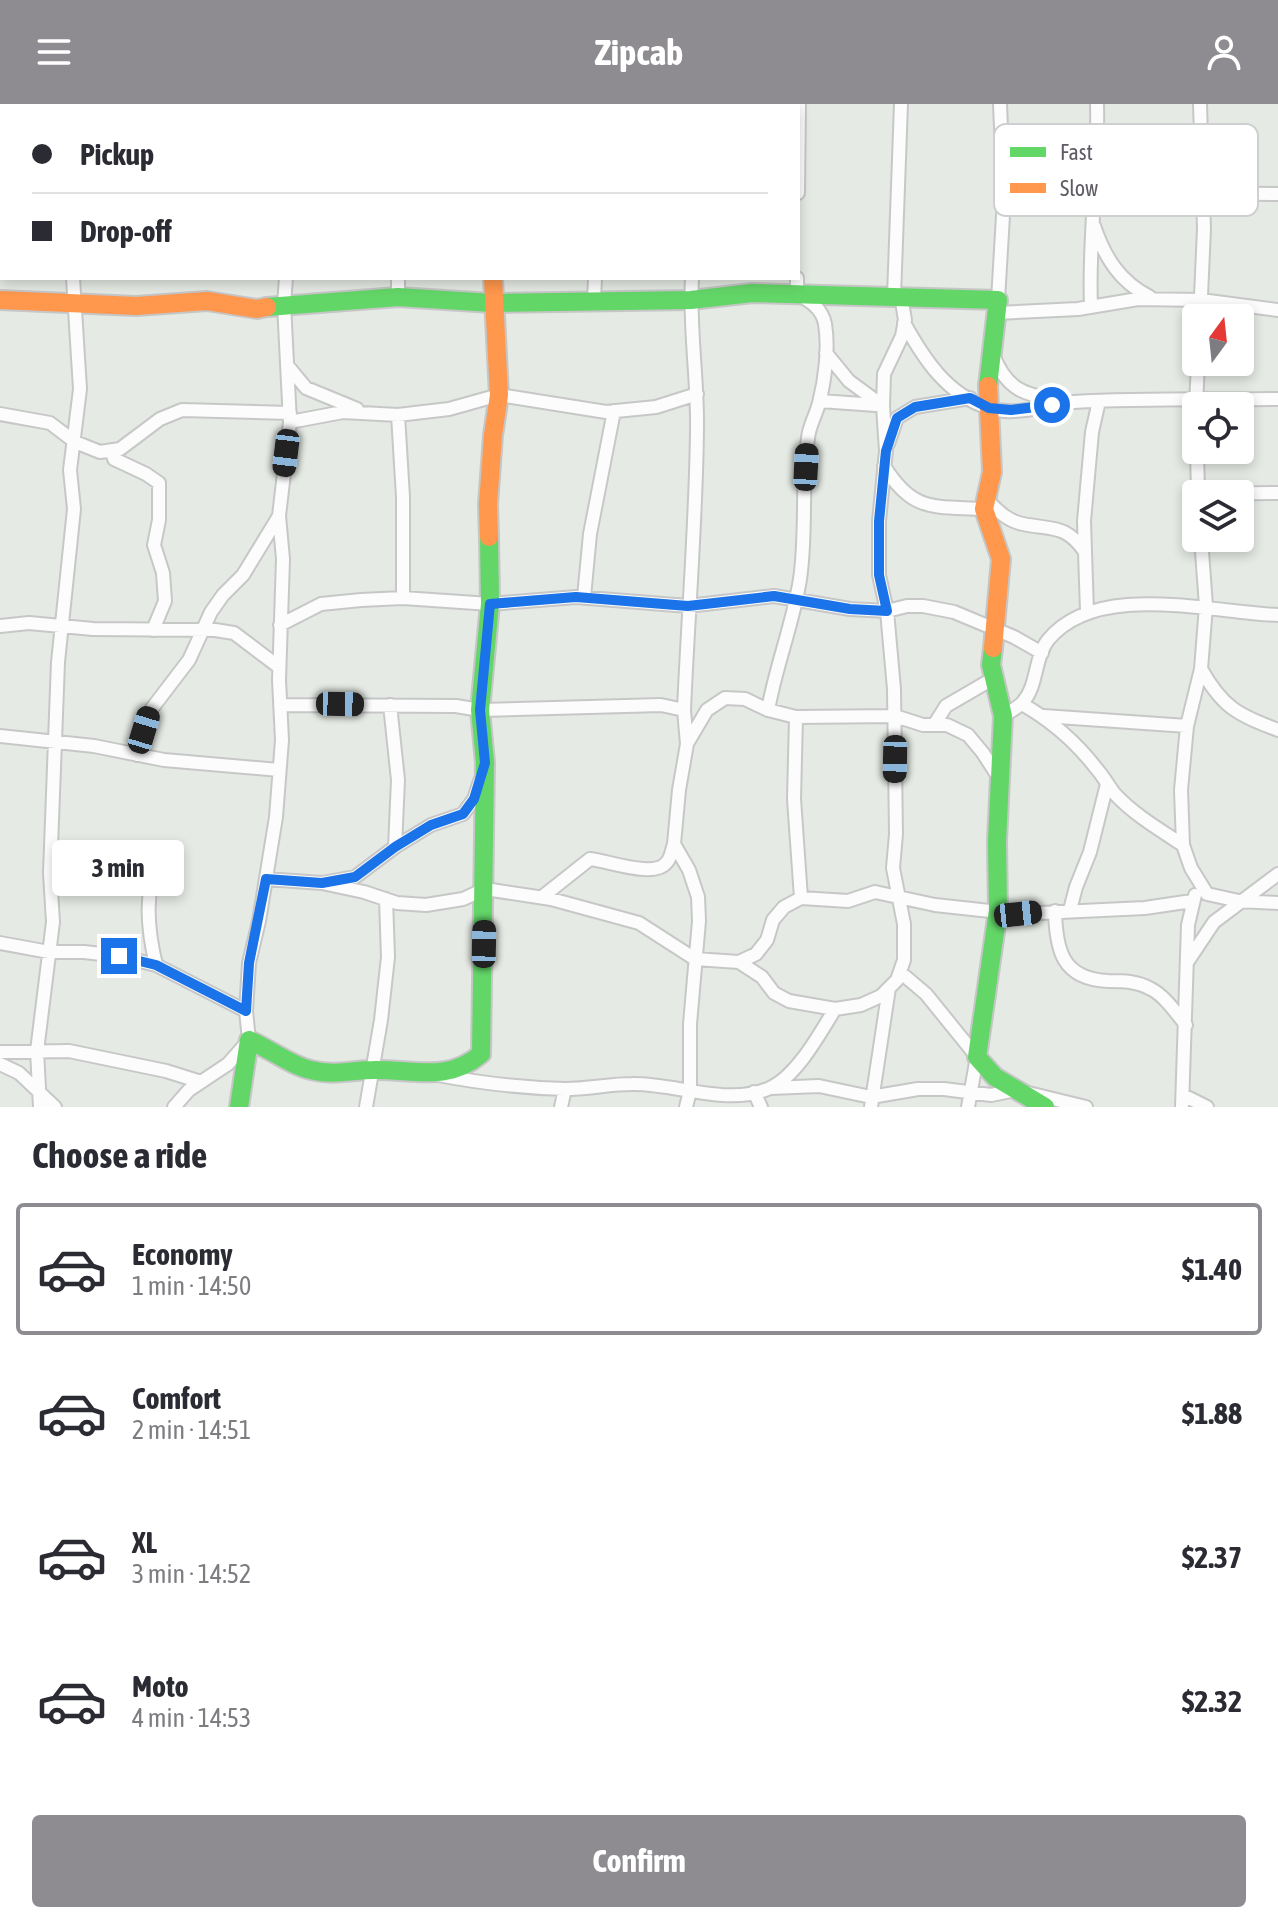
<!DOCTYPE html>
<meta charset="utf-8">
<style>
body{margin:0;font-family:"Asap Condensed",sans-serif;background:#f7f7f7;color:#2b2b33;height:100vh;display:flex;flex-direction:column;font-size:30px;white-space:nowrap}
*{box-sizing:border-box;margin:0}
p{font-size:26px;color:#7c7c81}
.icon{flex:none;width:44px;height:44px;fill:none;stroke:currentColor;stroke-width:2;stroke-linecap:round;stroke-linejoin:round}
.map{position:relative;height:1003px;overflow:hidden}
.side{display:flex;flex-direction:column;background:#fff;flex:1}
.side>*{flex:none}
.hud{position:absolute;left:0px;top:0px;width:800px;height:176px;box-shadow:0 4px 12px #0003;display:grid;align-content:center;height:176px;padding:0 32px;background:#fff}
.needle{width:52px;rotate:15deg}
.controls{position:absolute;left:1182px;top:200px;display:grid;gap:16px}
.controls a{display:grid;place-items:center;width:72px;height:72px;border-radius:8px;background:#fff;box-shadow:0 4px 12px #0003;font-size:40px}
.end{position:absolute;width:36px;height:36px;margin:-18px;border:10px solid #1a73e8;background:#fff;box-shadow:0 0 0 4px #fff}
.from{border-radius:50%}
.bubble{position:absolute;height:56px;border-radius:8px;background:#fff;box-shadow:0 4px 12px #0003;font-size:26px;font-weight:700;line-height:56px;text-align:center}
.car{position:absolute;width:24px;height:48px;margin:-24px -12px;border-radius:10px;box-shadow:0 0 6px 2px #0007;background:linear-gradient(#222 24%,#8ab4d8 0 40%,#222 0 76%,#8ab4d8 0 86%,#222 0)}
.hud b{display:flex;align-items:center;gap:28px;height:76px;font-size:30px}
.hud b+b{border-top:2px solid #e1e1e2}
.hud i{width:20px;height:20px;background:#2b2b33}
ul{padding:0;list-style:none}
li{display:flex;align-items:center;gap:24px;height:132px;margin:0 16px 12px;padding:0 16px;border:4px solid transparent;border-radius:8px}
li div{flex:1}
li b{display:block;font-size:30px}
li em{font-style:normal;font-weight:700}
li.on{border-color:#8e8c90}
li>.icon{width:72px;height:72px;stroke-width:1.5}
h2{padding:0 32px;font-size:36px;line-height:96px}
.button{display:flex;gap:16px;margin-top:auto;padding:16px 32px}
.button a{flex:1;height:92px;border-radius:8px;background:#8e8c90;color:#fff;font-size:32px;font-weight:700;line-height:92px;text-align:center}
header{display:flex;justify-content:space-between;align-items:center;height:104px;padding:0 32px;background:#8e8c90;color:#fff;font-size:36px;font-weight:700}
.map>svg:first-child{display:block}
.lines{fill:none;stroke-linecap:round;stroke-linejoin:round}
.street-casing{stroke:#c7c7c8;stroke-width:16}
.fast-casing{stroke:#c6c6c7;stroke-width:22}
.slow-casing{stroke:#c6c6c7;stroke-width:22}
.street{stroke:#fbfcfb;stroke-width:12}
.fast{stroke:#63d668;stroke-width:18}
.slow{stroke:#ff974d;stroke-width:18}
.route{stroke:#1a73e8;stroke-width:10}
.key{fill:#fff;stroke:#cfced0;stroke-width:2}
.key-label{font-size:22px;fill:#5f5a63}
</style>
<header><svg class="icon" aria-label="menu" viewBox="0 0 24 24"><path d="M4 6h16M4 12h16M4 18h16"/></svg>Zipcab<svg class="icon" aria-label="person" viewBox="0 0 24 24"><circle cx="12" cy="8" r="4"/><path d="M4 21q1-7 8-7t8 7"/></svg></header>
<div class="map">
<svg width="1278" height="1003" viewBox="0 0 1278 1003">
<rect width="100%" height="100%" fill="#e5eae4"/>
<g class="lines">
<g class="street-casing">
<path id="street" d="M1200 0 1204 125 1200 214
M24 2 80 0
M290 2V0
M400 2V0
M497 2V0
M599 2V0
M703 2V0
M0 3H2
M798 89 799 0
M1203 89 1278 90
M1094 122C1105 154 1120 178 1150 193
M894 192 901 0
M398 193V174
M594 196 595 174
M998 196 1004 95 1000 0
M1091 202C1088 135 1099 68 1097 0
M996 209 1078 205 1138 195 1201 196 1278 206
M904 219C924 255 947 291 989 304 1016 313 1047 300 1074 298 1142 294 1210 296 1278 295
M826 249 849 277 883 302
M994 253C1007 285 1024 291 1057 296
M287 261 306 284 357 305
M820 297 876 301
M1196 302 1198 258
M0 310 50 319 75 338 100 348 120 345 160 315 182 306 290 309
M398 311 403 393V494
M290 318 343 308 398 311 449 305 499 291 606 308 656 303 697 290
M888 340 897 314 915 303 970 294
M112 346 114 355 146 370 159 379V416L154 441 163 469 165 497 153 526
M1197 346 1198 390
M884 362C913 409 934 402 984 405
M1198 390 1278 389
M986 395C997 406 1007 417 1023 420 1052 426 1066 420 1085 448
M1201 434 1206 502 1201 565 1187 622 1181 686 1183 741 1191 764 1207 790 1239 797 1278 799
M584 493 590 430 614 307
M1087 508 1084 417 1092 328 1099 297
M280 521 321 500 361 496 403 494 490 500 576 493 688 502 774 492 850 505 887 507 907 502H923L954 508 1014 533 1042 549
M0 522 29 519 93 525 215 526 234 529 279 563
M1201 565C1223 604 1237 610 1278 626
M1022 600C1052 617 1075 637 1096 664 1103 672 1108 681 1114 689 1133 710 1160 726 1183 741
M280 601 456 602 480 606 661 601 684 606
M390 601 398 676 395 743
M768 606C776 561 793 520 800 475 807 428 801 380 808 334 809 322 816 311 819 299 825 276 829 244 825 220 822 204 810 197 797 190V174
M1003 612C1009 608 1018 604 1023 598 1038 581 1034 554 1048 536 1097 476 1212 509 1278 511
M1044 612 1187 622
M796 613 794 695 801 794
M934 621 946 602 994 574
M0 632 94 642 164 656 279 666
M688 638 707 606 725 594 745 595 768 606 796 613 895 612 923 621H947L968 631 983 649 999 674
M137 651 150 607 189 556 211 508 223 491 243 471 279 412
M266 775 322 779 355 773 395 743 431 721 463 710 474 695 480 677
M322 779 364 788 397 799 426 801 463 795 485 785 551 795 639 819 695 855 739 858 756 850 767 836 773 816 784 803 801 794 848 797 875 788 935 801 1018 810 1145 804 1192 797
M542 793 590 755C609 757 655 775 667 758 671 754 672 745 674 740
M1070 806 1076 783 1090 748 1107 680
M1055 807C1056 846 1062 875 1108 877 1123 877 1137 877 1151 885 1165 892 1176 909 1186 921
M0 839 49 848H84L119 852 156 861 246 907
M1188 857 1214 818 1278 770
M739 858 762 873 774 889 789 897 835 905 861 901 881 892 897 876 904 856V820L893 764 896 730 894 585 887 507 879 471V417L886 347 883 302 884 270 902 232 905 216 901 192
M156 861C147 823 144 787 160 750
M900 868 926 890 977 953 968 1003
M0 948 69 947 166 967 201 978
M0 960 19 969 55 1003
M438 971C480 979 523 984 565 985 588 985 610 980 632 980 676 979 728 1003 770 984 797 972 820 929 835 905
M771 984 819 982 871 993 918 985H944L991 991 1016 986 1086 1003
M754 988 761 1003
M1183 991 1207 1003
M40 1003 37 947 53 818 50 769 58 558 74 405 70 366 80 285 73 174
M174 1003 189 986 228 960 249 936 246 907 249 859 259 817 276 713 282 636 279 576 283 455 279 412 290 318 284 200 286 174
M366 1003 381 916 388 853 386 795
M561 1003 565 985
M686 1003 690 987V920L699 817 698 793 689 766 674 740 679 686 687 640 684 606C688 512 696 419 697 326 698 275 689 225 692 174
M871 1003 889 884
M1182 1003 1188 821 1195 791"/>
</g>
<g class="fast-casing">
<path id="fast" d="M267 203 398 193 492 199 691 196 752 189 998 196 988 282
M993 544 991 561 1003 612 997 737 998 807 977 953 995 973 1045 1003
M239 1003 249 936C268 944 292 962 311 966 333 972 352 966 373 966 414 965 447 979 481 950L485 659 480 606 490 500 489 433"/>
</g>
<g class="slow-casing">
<path id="slow" d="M0 196 136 202 207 197 257 205 267 203
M988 282 992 368 984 405 1001 455 993 544
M489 433 488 401 493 331 499 291 493 174"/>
</g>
<use href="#street" class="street"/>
<use href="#fast" class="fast"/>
<use href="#slow" class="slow"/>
</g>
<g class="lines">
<path class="route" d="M119 852 156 861 246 907 249 859 266 775 322 779 355 773 395 743 431 721 463 710 474 695 485 659 480 606 490 500 576 493 688 502 774 492 850 505 887 507 879 471V417L886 347 897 314 915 303 970 294 989 304 1011 306 1052 301"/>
</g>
<rect x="994" y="20" width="264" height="92" rx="12" class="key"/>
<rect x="1010" y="43" width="36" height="10" fill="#63d668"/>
<rect x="1010" y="79" width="36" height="10" fill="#ff974d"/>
<g class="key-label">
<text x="1060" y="56">Fast</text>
<text x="1060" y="92">Slow</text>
</g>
</svg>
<div class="controls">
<a><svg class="needle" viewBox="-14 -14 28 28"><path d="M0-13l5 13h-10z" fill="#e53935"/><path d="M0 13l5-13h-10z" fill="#7c7c81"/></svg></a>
<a><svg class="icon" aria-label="locate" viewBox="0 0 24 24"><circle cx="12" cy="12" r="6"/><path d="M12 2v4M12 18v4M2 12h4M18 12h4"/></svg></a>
<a><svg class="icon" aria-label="layers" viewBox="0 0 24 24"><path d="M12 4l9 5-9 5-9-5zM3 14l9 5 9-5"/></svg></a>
</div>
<i class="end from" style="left:1052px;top:301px"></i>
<i class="end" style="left:119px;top:852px"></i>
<div class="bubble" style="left:52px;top:736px;width:132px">3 min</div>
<i class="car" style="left:286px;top:349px;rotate:187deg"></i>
<i class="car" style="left:806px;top:363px;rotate:3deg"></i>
<i class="car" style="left:340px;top:600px;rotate:91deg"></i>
<i class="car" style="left:144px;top:626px;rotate:17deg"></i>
<i class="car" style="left:895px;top:655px;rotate:181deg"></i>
<i class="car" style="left:1018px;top:810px;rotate:84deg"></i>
<i class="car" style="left:484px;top:840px;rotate:1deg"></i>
<div class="hud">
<b><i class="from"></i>Pickup</b>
<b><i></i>Drop-off</b>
</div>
</div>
<section class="side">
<h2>Choose a ride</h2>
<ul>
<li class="on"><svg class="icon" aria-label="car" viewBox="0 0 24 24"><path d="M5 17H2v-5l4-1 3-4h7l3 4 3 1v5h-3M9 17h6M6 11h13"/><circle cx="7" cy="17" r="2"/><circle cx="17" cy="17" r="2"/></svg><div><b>Economy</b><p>1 min · 14:50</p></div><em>$1.40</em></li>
<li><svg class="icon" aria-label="car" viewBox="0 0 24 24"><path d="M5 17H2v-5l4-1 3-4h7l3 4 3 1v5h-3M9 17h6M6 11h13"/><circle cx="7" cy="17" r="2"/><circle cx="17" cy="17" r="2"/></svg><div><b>Comfort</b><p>2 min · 14:51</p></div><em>$1.88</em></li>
<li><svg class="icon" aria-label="car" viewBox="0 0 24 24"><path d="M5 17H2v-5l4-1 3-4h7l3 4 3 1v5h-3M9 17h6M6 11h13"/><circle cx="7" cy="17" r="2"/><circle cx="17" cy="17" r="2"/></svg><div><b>XL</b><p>3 min · 14:52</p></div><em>$2.37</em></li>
<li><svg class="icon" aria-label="car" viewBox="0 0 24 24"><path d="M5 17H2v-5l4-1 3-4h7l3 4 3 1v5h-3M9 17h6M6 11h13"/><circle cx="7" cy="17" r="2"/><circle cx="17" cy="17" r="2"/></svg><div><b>Moto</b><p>4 min · 14:53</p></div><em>$2.32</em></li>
</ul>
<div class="button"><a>Confirm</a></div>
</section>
